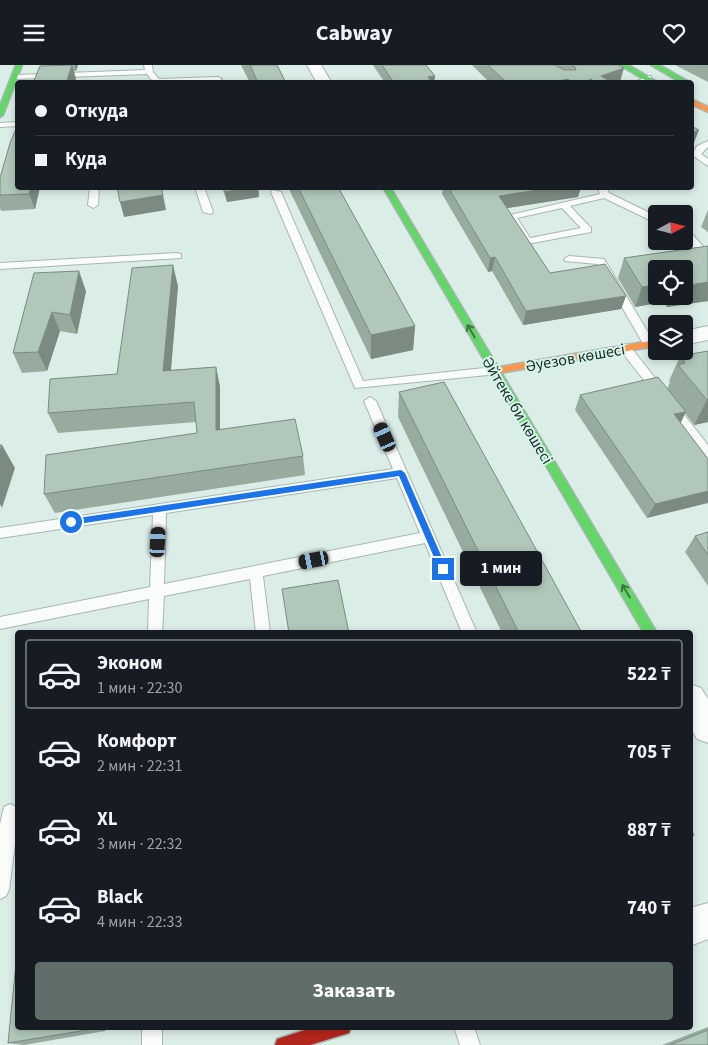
<!DOCTYPE html>
<html lang="ru">
<meta charset="utf-8">
<style>
body{margin:0;font-family:"Source Sans 3",sans-serif;background:#242831;color:#f1f3f6;height:100vh;display:flex;flex-direction:column;font-size:19px;white-space:nowrap}
*{box-sizing:border-box;margin:0}
p{font-size:16px;color:#9ea1a6}
.icon{flex:none;width:28px;height:28px;fill:none;stroke:currentColor;stroke-width:2;stroke-linecap:round;stroke-linejoin:round}
.map{position:relative;flex:1;overflow:hidden}
.details{position:absolute;left:15px;top:565px;width:678px;height:400px;display:flex;flex-direction:column;background:#171b24;border-radius:5px;box-shadow:0 2px 8px #0003}
.details>*{flex:none}
.top-card{position:absolute;left:15px;top:15px;width:679px;height:110px;border-radius:5px;box-shadow:0 2px 8px #0003;display:grid;align-content:center;height:110px;padding:0 20px;background:#171b24}
.needle{width:32px;rotate:83deg}
.tools{position:absolute;left:648px;top:140px;display:grid;gap:10px}
.tools a{display:grid;place-items:center;width:45px;height:45px;border-radius:5px;background:#171b24;box-shadow:0 2px 8px #0003;font-size:25px}
.end{position:absolute;width:22px;height:22px;margin:-11px;border:6px solid #1a73e8;background:#fff;box-shadow:0 0 0 2px #fff}
.from{border-radius:50%}
.bubble{position:absolute;height:35px;border-radius:5px;background:#171b24;box-shadow:0 2px 8px #0003;font-size:16px;font-weight:700;line-height:35px;text-align:center}
.car{position:absolute;width:15px;height:30px;margin:-15px -8px;border-radius:6px;box-shadow:0 0 4px 1px #0007;background:linear-gradient(#222 24%,#8ab4d8 0 40%,#222 0 76%,#8ab4d8 0 86%,#222 0)}
.top-card b{display:flex;align-items:center;gap:18px;height:48px;font-size:19px}
.top-card b+b{border-top:1px solid #363941}
.top-card i{width:12px;height:12px;background:#f1f3f6}
ul{padding:9px 0 0;list-style:none}
li{display:flex;align-items:center;gap:15px;height:70px;margin:0 10px 8px;padding:0 10px;border:2px solid transparent;border-radius:5px}
li div{flex:1}
li b{display:block;font-size:19px}
li em{font-style:normal;font-weight:700}
li.selected{border-color:#606e6a}
li>.icon{width:45px;height:45px;stroke-width:1.5}
.primary-button{display:flex;gap:10px;margin-top:auto;padding:10px 20px}
.primary-button a{flex:1;height:58px;border-radius:5px;background:#606e6a;color:#fff;font-size:20px;font-weight:700;line-height:58px;text-align:center}
header{display:flex;justify-content:space-between;align-items:center;height:65px;padding:0 20px;background:#171b24;font-size:22px;font-weight:700}
.map>svg:first-child{display:block}
.lines{fill:none;stroke-linecap:round;stroke-linejoin:round}
.lane-casing{stroke:#a8b6b1;stroke-width:2}
.street-casing{stroke:#a8b6b1;stroke-width:2}
.fast-casing{stroke:#a8b6b1;stroke-width:3}
.slow-casing{stroke:#a8b6b1;stroke-width:3}
.jam-casing{stroke:#a8b6b1;stroke-width:3}
.lane{fill:#fafcfb;fill-rule:evenodd}
.street{fill:#fafcfb;fill-rule:evenodd}
.fast{fill:#63d668;fill-rule:evenodd}
.slow{fill:#ff974d;fill-rule:evenodd}
.jam{fill:#b3261e;fill-rule:evenodd}
.wall{fill:#97ab9f;fill-rule:evenodd}
.shaded-wall{fill:#7b8b82}
.building{fill:#b0c7b9;stroke:#7b8b82}
.oneway{stroke:#3d7744}
.route{fill:#1a73e8}
.labels{text-anchor:middle;stroke-width:4;stroke-linejoin:round;paint-order:stroke}
.street-label{font-size:16px;fill:#1e2a26;stroke:#d4f4ea}
</style>
<header><svg class="icon" aria-label="menu" viewBox="0 0 24 24"><path d="M4 6h16M4 12h16M4 18h16"/></svg>Cabway<svg class="icon" aria-label="heart" viewBox="0 0 24 24"><path d="M12 20l-8-8c-3-5 5-10 8-4 3-6 11-1 8 4z"/></svg></header>
<div class="map">
<svg width="708" height="980" viewBox="0 0 708 980">
<rect width="100%" height="100%" fill="#dbede7"/>
<g class="lines">
<g class="lane-casing">
<path id="lane" d="M144 0H152L153 7 159 14 218 12 222 14 218 16 154 18 147 9 15 14 11 12 15 10 145 5Z
M648 11H651V15L644 18H633Z
M18 57V61L0 62V58Z
M708 76V82L701 89 708 94V101L692 90 697 81Z
M90 122H99L98 140 93 143 88 140Z
M195 122H204L213 147 211 149 203 147Z
M597 122H606L609 128 656 151V158L604 133 570 141 591 163V167L527 179 524 178 506 151 600 129ZM562 143 581 163 530 173 517 153Z
M273 125 281 127 363 316 494 302 500 306 498 309 355 323 271 127Z
M684 166 693 170 708 187V196L704 195 684 173Z
M177 188 181 189V193L0 204V198Z
M569 191 604 194 655 279 653 282H645L597 199 565 196 564 194Z
M625 279 629 280 708 380V394L704 392 621 286 619 283Z
M370 332 376 336 477 568H462L425 478 263 511 270 568H256L250 514 164 531 162 568H148L149 534 0 564V552L150 522 153 450 0 473V463L393 404 364 336ZM397 413 420 468 164 519 166 448Z
M10 739 16 742 18 756 9 825 6 831 0 834V759L4 742Z
M142 962H162V980H142Z
M454 962H474L480 980H460Z"/>
</g>
<g class="street-casing">
<path id="street" d="M307 0H321L332 18H317Z
M708 261V275L684 280V266Z
M690 619 701 623 708 634V678L697 674 690 662Z
M708 838V874L690 881V843Z"/>
</g>
<g class="fast-casing">
<path id="fast" d="M16 0H22L3 50 0 52V41Z
M620 0H628L659 18H650Z
M651 0H659L691 18H682Z
M383 122H390L657 568H644Z"/>
</g>
<g class="slow-casing">
<path id="slow" d="M691 34 708 42V47L691 39Z
M656 275V281L494 309 489 306 494 303Z"/>
</g>
<g class="jam-casing">
<path id="jam" d="M314 962H351L349 968 310 980H275L277 974Z"/>
</g>
<use href="#lane" class="lane"/>
<use href="#street" class="street"/>
<use href="#fast" class="fast"/>
<use href="#slow" class="slow"/>
<use href="#jam" class="jam"/>
</g>
<path class="wall" d="M78 0 76 6H74L76 14 40 1Z
M241 0H277L286 18H250Z
M373 0H426L435 11 434 18H385Z
M472 0H618L620 18H490Z
M675 0H708V17Z
M0 113 40 122 35 144 1 146 0 143Z
M222 122H258L259 132 227 137Z
M290 122H338L415 261 413 285 371 294 290 126Z
M443 122H581L578 132 507 143 550 208 626 231 621 244 523 260 492 206 488 207 442 129Z
M708 145V167L701 162Z
M708 181V236L667 242 663 237 635 242 618 213 624 193ZM684 204V231H656Z
M34 208 86 226 77 269 60 266 47 306 22 308 13 288Z
M178 221 171 305 216 302 220 322V365L303 391 305 410 55 448 44 429 197 368 196 357 58 368 48 348 117 309Z
M708 286V357L694 360 685 348 681 358 708 394 647 453 575 345 580 330 667 324 670 317 669 316 680 291Z
M399 327 582 568H502L398 352Z
M708 467V521L685 487 695 471Z
M18 879 105 962V966L24 980 8 978Z
M708 962V980H662Z"/>
<path class="shaded-wall" d="M72 0 76 14 75 18H66Z
M75 0H78L76 6 75 1Z
M624 3 620 17 599 18 601 11Z
M435 11 434 18H428V12Z
M568 14 567 18H550Z
M592 14 591 18H581Z
M699 65 693 80 691 81V68Z
M31 122H40L35 144 29 129Z
M253 122H258L259 132 227 137 225 127Z
M557 122H581L578 132 496 145 499 131Z
M163 130 166 145 124 152 120 137Z
M495 192 492 206 488 207 490 193Z
M173 200 178 221 169 326 163 306Z
M79 206 86 226 77 269 70 250Z
M708 217V236L667 242 671 231H684V221Z
M656 220V231H665L663 237 635 242 642 222Z
M626 231 621 244 523 260 526 246Z
M52 247 60 266 47 306 38 287Z
M415 261 413 285 371 294V270Z
M216 302 220 322V385L216 365Z
M707 335H708V357L694 360Z
M686 347 678 362 674 349Z
M2 380 15 403 2 443 0 439V387Z
M708 426V438L647 453 655 439Z
M93 962H105V966L93 964Z"/>
<path class="building" d="M72 0 66 18H33L40 1Z
M250 0H277L286 18H258Z
M382 0H426L435 11 428 12 433 18H394Z
M488 0H555L564 5H576L575 2 571 0H618L624 3 601 11 613 18H589L592 14 581 18H573L568 14 550 18H507Z
M18 59V122H31L29 129 0 130V113L10 78Z
M691 61 699 65 691 68Z
M117 122H161L163 130 120 137Z
M224 122H253L225 127Z
M298 122H338L415 261 371 270Z
M448 122H557L499 131 550 208 605 199 626 231 526 246 495 192 490 193Z
M708 181V217L684 221V204H656V220L642 222 624 193Z
M173 200 163 306 216 302V365L295 354 303 391 44 429 46 390 197 368 194 337 48 348 50 314 117 309 132 203Z
M79 206 70 250 52 247 38 287 13 288 34 208Z
M708 286V335H707L678 300 685 298 680 291Z
M658 312 686 347 674 349 708 394V426L655 439 580 330Z
M444 317 582 568H519L399 327Z
M0 380H2L0 387Z
M708 467V490L695 471Z
M338 515 349 568H289L282 524Z
M690 763 694 770 690 772Z
M18 879V962H93V964L8 978Z
M708 965V980H670Z"/>
<defs><path id="oneway-shaft" d="M-6 0H5M1.5-3L5.5 0L1.5 3" fill="none" stroke-width="1.6" stroke-linecap="round" stroke-linejoin="round" transform="scale(1.25)"/></defs>
<g class="oneway">
<use href="#oneway-shaft" transform="translate(471 266) rotate(-120)"/>
<use href="#oneway-shaft" transform="translate(626 526) rotate(-121)"/>
</g>
<path class="route" d="M401 405 405 408 447 504 446 506H440L439 504 399 411 71 460 67 457 71 454Z"/>
<g class="labels">
<g class="street-label">
<text transform="translate(575 292) rotate(-10)" y="6">Әуезов көшесі</text>
<text transform="translate(518 345) rotate(59)" y="6">Әйтеке би көшесі</text>
</g>
</g>
</svg>
<div class="tools">
<a><svg class="needle" viewBox="-14 -14 28 28"><path d="M0-13l5 13h-10z" fill="#e53935"/><path d="M0 13l5-13h-10z" fill="#9ea1a6"/></svg></a>
<a><svg class="icon" aria-label="locate" viewBox="0 0 24 24"><circle cx="12" cy="12" r="6"/><path d="M12 2v4M12 18v4M2 12h4M18 12h4"/></svg></a>
<a><svg class="icon" aria-label="layers" viewBox="0 0 24 24"><path d="M12 4l9 5-9 5-9-5zM3 14l9 5 9-5"/></svg></a>
</div>
<i class="end from" style="left:71px;top:457px"></i>
<i class="end" style="left:443px;top:504px"></i>
<div class="bubble" style="left:460px;top:486px;width:82px">1 мин</div>
<i class="car" style="left:385px;top:372px;rotate:336deg"></i>
<i class="car" style="left:158px;top:477px;rotate:3deg"></i>
<i class="car" style="left:314px;top:495px;rotate:259deg"></i>
<div class="top-card">
<b><i class="from"></i>Откуда</b>
<b><i></i>Куда</b>
</div>
<section class="details">
<ul>
<li class="selected"><svg class="icon" aria-label="car" viewBox="0 0 24 24"><path d="M5 17H2v-5l4-1 3-4h7l3 4 3 1v5h-3M9 17h6M6 11h13"/><circle cx="7" cy="17" r="2"/><circle cx="17" cy="17" r="2"/></svg><div><b>Эконом</b><p>1 мин · 22:30</p></div><em>522 ₸</em></li>
<li><svg class="icon" aria-label="car" viewBox="0 0 24 24"><path d="M5 17H2v-5l4-1 3-4h7l3 4 3 1v5h-3M9 17h6M6 11h13"/><circle cx="7" cy="17" r="2"/><circle cx="17" cy="17" r="2"/></svg><div><b>Комфорт</b><p>2 мин · 22:31</p></div><em>705 ₸</em></li>
<li><svg class="icon" aria-label="car" viewBox="0 0 24 24"><path d="M5 17H2v-5l4-1 3-4h7l3 4 3 1v5h-3M9 17h6M6 11h13"/><circle cx="7" cy="17" r="2"/><circle cx="17" cy="17" r="2"/></svg><div><b>XL</b><p>3 мин · 22:32</p></div><em>887 ₸</em></li>
<li><svg class="icon" aria-label="car" viewBox="0 0 24 24"><path d="M5 17H2v-5l4-1 3-4h7l3 4 3 1v5h-3M9 17h6M6 11h13"/><circle cx="7" cy="17" r="2"/><circle cx="17" cy="17" r="2"/></svg><div><b>Black</b><p>4 мин · 22:33</p></div><em>740 ₸</em></li>
</ul>
<div class="primary-button"><a>Заказать</a></div>
</section>
</div>
